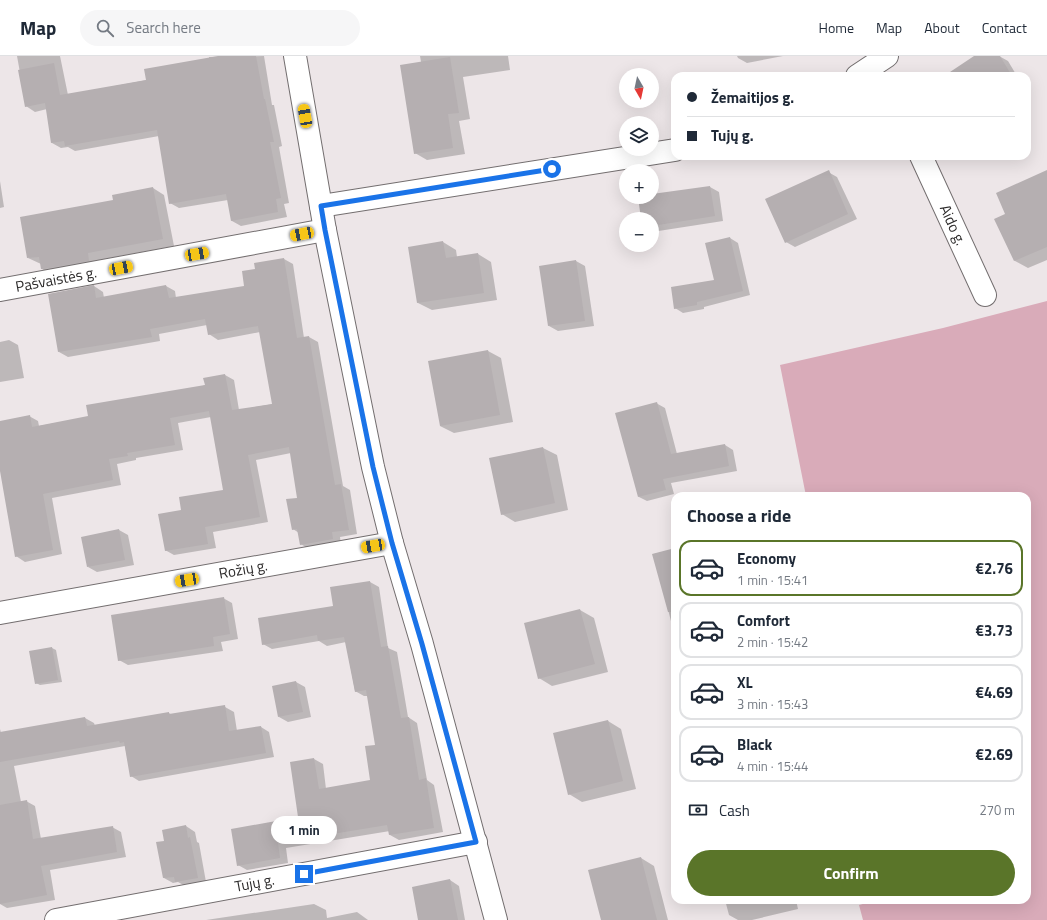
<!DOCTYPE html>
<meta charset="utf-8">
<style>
body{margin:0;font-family:"Titillium Web",sans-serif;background:#f6f6f7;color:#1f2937;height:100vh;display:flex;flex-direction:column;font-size:15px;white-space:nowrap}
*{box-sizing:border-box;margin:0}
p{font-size:13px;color:#747a83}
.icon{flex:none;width:22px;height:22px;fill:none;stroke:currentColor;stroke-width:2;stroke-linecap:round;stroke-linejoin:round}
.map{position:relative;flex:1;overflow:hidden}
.panel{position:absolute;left:671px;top:436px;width:360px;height:412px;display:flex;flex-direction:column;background:#fff;border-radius:12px;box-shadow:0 4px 16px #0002}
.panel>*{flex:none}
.banner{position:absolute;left:671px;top:16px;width:360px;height:88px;border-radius:12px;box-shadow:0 4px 16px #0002;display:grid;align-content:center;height:88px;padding:0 16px;background:#fff}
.needle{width:26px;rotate:171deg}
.fabs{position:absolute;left:619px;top:12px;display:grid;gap:8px}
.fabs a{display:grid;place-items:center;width:40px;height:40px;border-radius:50%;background:#fff;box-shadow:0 4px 16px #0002;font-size:20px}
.end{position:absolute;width:18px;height:18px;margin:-9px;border:5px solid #1a73e8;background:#fff;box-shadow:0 0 0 2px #fff}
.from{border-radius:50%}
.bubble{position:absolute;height:28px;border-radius:14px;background:#fff;box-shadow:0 4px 16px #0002;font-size:13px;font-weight:700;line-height:28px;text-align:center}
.car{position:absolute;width:12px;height:24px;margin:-12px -6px;border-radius:5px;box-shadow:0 0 3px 1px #0007;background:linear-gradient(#f5c518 24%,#345 0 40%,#f5c518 0 76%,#345 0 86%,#f5c518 0)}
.banner b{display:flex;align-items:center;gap:14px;height:38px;font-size:15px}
.banner b+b{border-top:1px solid #e0e1e3}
.banner i{width:10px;height:10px;background:#1f2937}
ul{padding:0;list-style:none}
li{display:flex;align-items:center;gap:12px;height:56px;margin:0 8px 6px;padding:0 8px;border:2px solid #e0e1e3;border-radius:12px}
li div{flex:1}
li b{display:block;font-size:15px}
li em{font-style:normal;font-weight:700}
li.on{border-color:#5a7529}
li>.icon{width:36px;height:36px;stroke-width:1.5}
h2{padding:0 16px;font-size:18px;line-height:48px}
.pay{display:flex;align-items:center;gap:10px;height:44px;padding:0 16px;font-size:15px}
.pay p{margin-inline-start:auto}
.primary-button{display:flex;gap:8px;margin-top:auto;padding:8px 16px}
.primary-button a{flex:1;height:46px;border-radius:24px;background:#5a7529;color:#fff;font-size:16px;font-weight:700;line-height:46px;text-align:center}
header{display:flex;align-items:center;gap:24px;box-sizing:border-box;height:56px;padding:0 20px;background:#fff;border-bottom:1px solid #e0e1e3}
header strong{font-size:19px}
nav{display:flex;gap:22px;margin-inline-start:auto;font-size:14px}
.search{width:280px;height:36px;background:#f6f6f7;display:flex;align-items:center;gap:10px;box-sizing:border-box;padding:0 14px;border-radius:22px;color:#747a83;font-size:15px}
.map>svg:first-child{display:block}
.green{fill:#d9abb9}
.shadow{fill:#0003}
.building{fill:#b5afb1}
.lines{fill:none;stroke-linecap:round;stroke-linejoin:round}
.street-casing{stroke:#736e6f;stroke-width:24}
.street{stroke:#fff;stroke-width:22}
.route{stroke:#1a73e8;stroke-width:5}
.labels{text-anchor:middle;stroke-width:3;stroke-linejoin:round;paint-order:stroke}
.street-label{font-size:15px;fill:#2d2b2b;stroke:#faf4f5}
</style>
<header>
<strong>Map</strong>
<div class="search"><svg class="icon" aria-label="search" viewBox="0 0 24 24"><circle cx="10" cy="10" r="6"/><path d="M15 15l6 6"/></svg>Search here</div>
<nav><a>Home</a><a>Map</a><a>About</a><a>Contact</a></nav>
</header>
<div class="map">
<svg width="1047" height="864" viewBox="0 0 1047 864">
<rect width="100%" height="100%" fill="#ede6e8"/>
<path class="green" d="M1047 245V864H863L859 849 878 844H1027V440H806L780 309 943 272Z"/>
<path class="shadow" d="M17 0H60L68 39 147 24 209 3V1L264 0 272 49H274L282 90 279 91 289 147 284 148 287 161 241 170 232 165 228 144 179 152 170 147 159 80 75 95 68 91 61 92 52 87 47 53 35 56 26 50Z
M420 0H508L510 14 463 21 470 63 459 65 465 98 427 104 415 97 421 6Z
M737 0H783L747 7 738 2Z
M976 0H999L1008 5 1017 20H945Z
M1047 115V204L1028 212 1015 205 996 163 1007 159Z
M828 116 837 121 857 163 795 191 786 186Z
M0 125 4 151 0 152Z
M710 131 719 136 723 165 652 176V163H642L652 139Z
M153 132 164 139 174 190 99 204 101 211 53 219 42 213 41 208 28 202 114 145Z
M730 182 738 187 750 239 704 251V253L683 257 675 252 715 225Z
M443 186 456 194 457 201 478 198 491 206 497 244 432 254 418 247Z
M284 203 293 208 304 282 309 281 318 286 343 430 350 434 357 478 340 481 341 488 310 494 301 488 299 477 293 473 299 442 291 397 256 404 268 466 213 476 216 492 174 499 165 494 182 455 225 434 211 361 178 367 183 394 136 402V404L117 408 121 429 52 442 62 498 25 506 16 500 0 410V366L29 360 38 365 39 370 89 361 206 329 225 319 234 324 239 354 273 348 260 276 218 284 209 278 207 269 159 278 160 285 68 301 59 296 94 230 103 236 104 242 166 230 175 235 176 242 245 231 256 214Z
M576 205 585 210 594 270 558 275 549 270Z
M9 284 18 289 24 322 0 326V286Z
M488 295 501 302 513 366 454 377 440 370Z
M656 347 665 352 677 398 725 389 733 394 737 415 671 427 674 438 647 445 639 441Z
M543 392 557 399 568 454 515 466 502 458 490 403Z
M119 474 128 479 134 509 97 516 88 511Z
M675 493V581L654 498Z
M370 526 379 531 388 592 397 596 408 661 417 667 427 724 434 729 443 776 399 784 390 779V775L286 792 288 807 247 814 238 809 299 762 314 703 323 708 326 733 371 725 376 690 368 640H364L355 635 346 586 327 590 319 585 272 593 263 588 334 551Z
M223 542 232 547 238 583 221 586 223 595 128 609 119 604Z
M580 554 594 562 608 616 552 630 539 622 525 568Z
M52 592 56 594 62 626 40 629 36 627Z
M296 626 305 631 311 661 288 666 279 661Z
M225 651 234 656 237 675 261 671 269 676 274 701 139 725 131 720 125 690 14 710 21 746 26 745 35 750 41 783 112 771 121 776 126 801 50 814 55 844 7 852 0 848V673L1 677 85 662 94 667 95 670 169 657 172 659Z
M608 665 621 673 636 733 582 746 569 738Z
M186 770 195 776 197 786 199 787 206 826 185 830 178 826 173 827 164 822 165 786Z
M641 802 654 810 668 864H602Z
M450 824 459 830 465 864H419Z
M725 844H796L798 853 752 864H738L729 859Z
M314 848 326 854 327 862 357 856 368 864H206Z"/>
<path class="building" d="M218 0H256L264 43H265L274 86H270L281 142 276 143 278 156 231 165 226 138 169 148 157 74 65 90 64 85 51 87 45 47 25 51 18 14 54 7 60 39 146 24 144 13Z
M974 0H1000L1012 20H944Z
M450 1 459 57 448 58 453 92 414 98 400 9Z
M829 114 848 158 785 187 765 143Z
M1047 114V191L1014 205 994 163 1005 158 996 137Z
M710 130 715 160 652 170V163H641L638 141H652V138Z
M153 131 163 183 88 197 89 205 44 213H41L39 201 27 202 20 161 113 144 112 139Z
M730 181 743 235 697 246V249L674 253 671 231 714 224 705 187Z
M443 185 446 202 478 197 484 237 417 247 408 191Z
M284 202 297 282 309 280 335 429 341 428 349 474 332 476 333 483 300 489 297 473 292 474 286 443 297 442 289 391 248 399 260 461 205 471 208 488 165 495 158 458 181 454 179 441 223 434 209 355 170 362 175 389 127 397 128 400 109 403 113 424 43 438 53 494 15 501 0 415V365L30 359 32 371 88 360 86 349 205 329 203 322 225 318 232 354 272 348 258 270 208 279 205 263 150 273 152 281 58 296 48 238 94 229 96 242 166 229 169 242 244 230 242 215 255 213 254 207Z
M576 204 585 265 548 270 539 210Z
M488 294 500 359 440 370 428 305Z
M657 346 671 398 725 388 729 410 663 423 666 434 638 441 615 357Z
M543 391 555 447 501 459 489 402Z
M119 473 125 504 87 511 81 481Z
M675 492V556H668L652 498Z
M370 525 381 591 388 590 401 662 409 661 419 724 426 722 434 772 389 779 387 769 278 787 280 802 237 810 231 773 298 761 290 706 314 702 319 733 370 724 365 690 375 689 366 634 355 636 344 581 318 585 317 579 262 589 258 562 333 550 330 531Z
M224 541 230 578 213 581 214 590 118 605 111 559Z
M580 553 595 608 538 623 524 567Z
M52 591 58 624 35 628 29 595Z
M296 625 303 656 278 661 272 630Z
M225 649 229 675 261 670 266 697 130 721 124 686 120 687 119 685 0 706V676L85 661 87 670 169 656V658Z
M608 664 623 725 568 739 553 677Z
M27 744 33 783 113 770 117 796 41 810 47 839 0 848V749Z
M186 769 188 782 190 781 198 822 175 826 174 821 163 822 156 786 164 785 162 774Z
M641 801 657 864H601L588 814Z
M450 823 458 864H418L412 831Z"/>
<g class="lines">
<g class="street-casing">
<g id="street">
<path d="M295 0 325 174 373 411 392 487 422 588 496 864"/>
<path d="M857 20 887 0"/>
<path id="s1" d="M921 100 985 239"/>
<path d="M321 150 675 94"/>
<path id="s2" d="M0 234 325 174"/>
<path id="s3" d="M0 557 392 487"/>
<path id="s4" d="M56 864 476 786"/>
</g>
</g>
<use href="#street" class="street"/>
</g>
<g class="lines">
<path class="route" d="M304 818 476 786 422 588 392 487 373 411 325 174 321 150 552 113"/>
</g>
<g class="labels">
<g class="street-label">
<text dy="5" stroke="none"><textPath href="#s1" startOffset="76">Aido g.</textPath></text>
<text dy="5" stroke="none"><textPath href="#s2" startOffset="57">Pašvaistės g.</textPath></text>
<text dy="5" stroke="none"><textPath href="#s3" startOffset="247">Rožių g.</textPath></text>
<text dy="5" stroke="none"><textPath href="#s4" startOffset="202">Tujų g.</textPath></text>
</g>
</g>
</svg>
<div class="fabs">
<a><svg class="needle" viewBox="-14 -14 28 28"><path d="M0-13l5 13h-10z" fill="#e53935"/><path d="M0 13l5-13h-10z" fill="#747a83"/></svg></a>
<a><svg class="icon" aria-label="layers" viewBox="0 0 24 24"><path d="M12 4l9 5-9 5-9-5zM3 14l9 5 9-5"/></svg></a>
<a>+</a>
<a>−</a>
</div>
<i class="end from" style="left:552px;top:113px"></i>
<i class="end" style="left:304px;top:818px"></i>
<div class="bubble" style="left:271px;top:760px;width:66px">1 min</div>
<i class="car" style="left:305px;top:60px;rotate:350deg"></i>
<i class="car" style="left:302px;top:178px;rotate:259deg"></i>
<i class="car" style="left:197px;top:198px;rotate:80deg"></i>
<i class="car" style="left:121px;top:212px;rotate:79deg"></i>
<i class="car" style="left:373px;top:490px;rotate:260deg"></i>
<i class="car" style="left:187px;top:524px;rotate:260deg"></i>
<div class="banner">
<b><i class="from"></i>Žemaitijos g.</b>
<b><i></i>Tujų g.</b>
</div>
<section class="panel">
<h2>Choose a ride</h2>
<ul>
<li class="on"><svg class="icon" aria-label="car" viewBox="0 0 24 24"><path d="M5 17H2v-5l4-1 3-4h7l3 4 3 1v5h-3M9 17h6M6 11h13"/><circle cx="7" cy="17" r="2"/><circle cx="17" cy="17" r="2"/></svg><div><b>Economy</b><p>1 min · 15:41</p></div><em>€2.76</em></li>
<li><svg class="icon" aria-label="car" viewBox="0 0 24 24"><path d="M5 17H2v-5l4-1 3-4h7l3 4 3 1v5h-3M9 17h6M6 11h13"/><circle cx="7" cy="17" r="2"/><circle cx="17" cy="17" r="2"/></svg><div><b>Comfort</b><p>2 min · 15:42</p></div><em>€3.73</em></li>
<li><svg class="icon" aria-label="car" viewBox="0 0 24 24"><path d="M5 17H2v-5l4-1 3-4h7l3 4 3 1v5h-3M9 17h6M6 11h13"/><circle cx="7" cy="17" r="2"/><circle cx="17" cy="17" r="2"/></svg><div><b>XL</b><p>3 min · 15:43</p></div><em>€4.69</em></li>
<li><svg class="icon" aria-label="car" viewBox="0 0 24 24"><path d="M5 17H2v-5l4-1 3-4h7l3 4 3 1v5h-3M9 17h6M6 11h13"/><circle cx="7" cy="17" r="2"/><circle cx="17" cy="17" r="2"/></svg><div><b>Black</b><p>4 min · 15:44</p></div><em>€2.69</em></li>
</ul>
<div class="pay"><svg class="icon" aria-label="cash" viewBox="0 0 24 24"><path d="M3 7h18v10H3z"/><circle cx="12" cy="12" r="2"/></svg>Cash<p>270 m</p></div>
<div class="primary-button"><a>Confirm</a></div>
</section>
</div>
